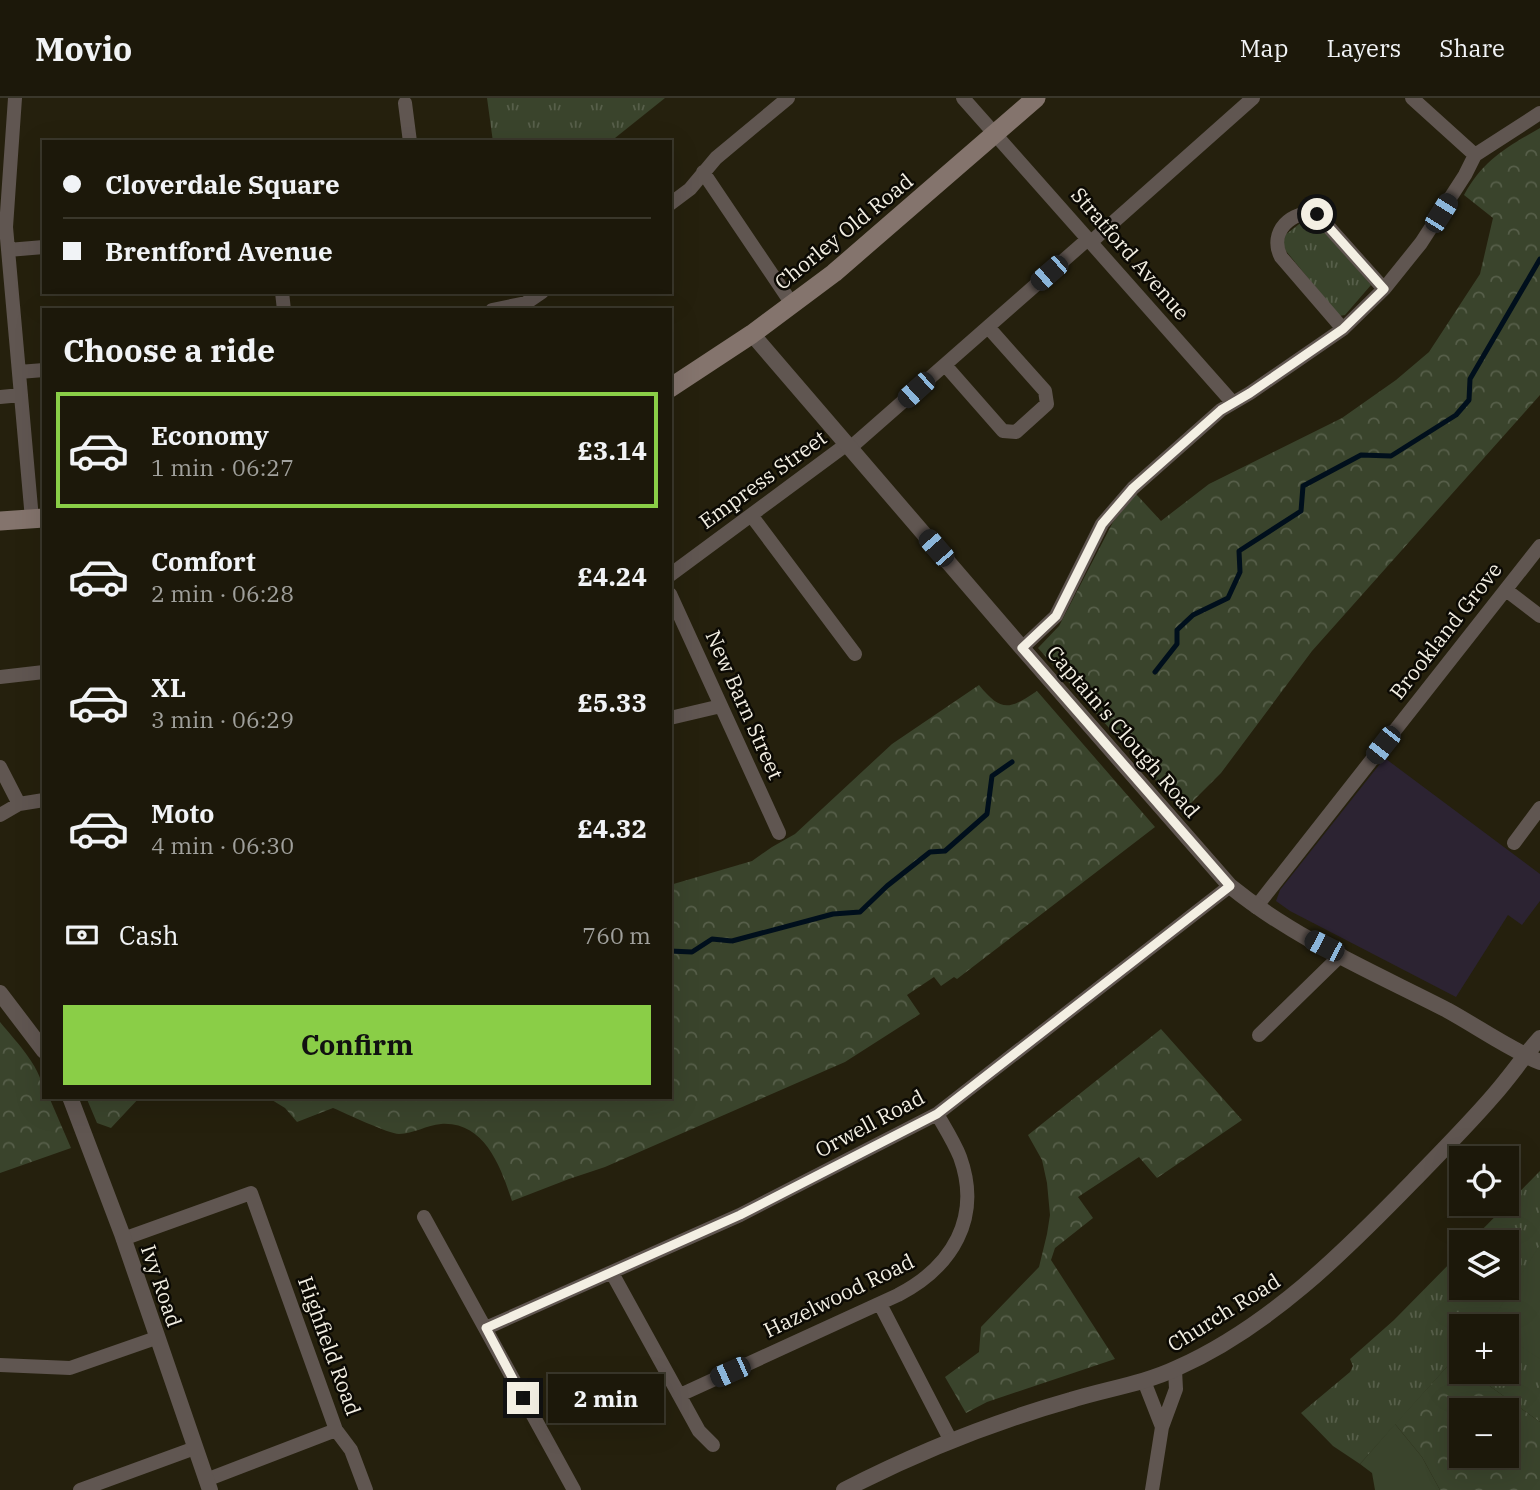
<!DOCTYPE html>
<meta charset="utf-8">
<style>
body{margin:0;font-family:"IBM Plex Serif",serif;background:#292518;color:#f1f3f6;height:100vh;display:flex;flex-direction:column;font-size:26px;white-space:nowrap}
*{box-sizing:border-box;margin:0}
p{font-size:23px;color:#a0a09c}
.icon{flex:none;width:38px;height:38px;fill:none;stroke:currentColor;stroke-width:2;stroke-linecap:round;stroke-linejoin:round}
.map{position:relative;flex:1;overflow:hidden}
.details{position:absolute;left:42px;top:210px;width:630px;height:791px;display:flex;flex-direction:column;background:#1c180a;border-radius:0px;box-shadow:0 7px 28px #0002,0 0 0 2px #3a372b}
.details>*{flex:none}
.top-card{position:absolute;left:42px;top:42px;width:630px;height:154px;border-radius:0px;box-shadow:0 7px 28px #0002,0 0 0 2px #3a372b;display:grid;align-content:center;height:154px;padding:0 21px;background:#1c180a}
.tools{position:absolute;left:1449px;top:1048px;display:grid;gap:14px}
.tools a{display:grid;place-items:center;width:70px;height:70px;border-radius:0px;background:#1c180a;box-shadow:0 7px 28px #0002,0 0 0 2px #3a372b;font-size:35px}
.end{position:absolute;width:32px;height:32px;margin:-16px;border:9px solid #f3efe3;background:#111;box-shadow:0 0 0 4px #111}
.from{border-radius:50%}
.bubble{position:absolute;height:49px;border-radius:0px;background:#1c180a;box-shadow:0 7px 28px #0002,0 0 0 2px #3a372b;font-size:23px;font-weight:800;line-height:49px;text-align:center}
.car{position:absolute;width:21px;height:42px;margin:-21px -10px;border-radius:9px;box-shadow:0 0 5px 2px #0007;background:linear-gradient(#222 24%,#8ab4d8 0 40%,#222 0 76%,#8ab4d8 0 86%,#222 0)}
.top-card b{display:flex;align-items:center;gap:24px;height:66px;font-size:26px}
.top-card b+b{border-top:2px solid #3a372b}
.top-card i{width:18px;height:18px;background:#f1f3f6}
ul{padding:0;list-style:none}
li{display:flex;align-items:center;gap:21px;height:116px;margin:0 14px 10px;padding:0 7px;border:4px solid transparent;border-radius:0px}
li div{flex:1}
li b{display:block;font-size:26px}
li em{font-style:normal;font-weight:800}
li.selected{border-color:#8ace47}
li>.icon{width:63px;height:63px;stroke-width:1.5}
h2{padding:0 21px;font-size:32px;line-height:84px}
.pay{display:flex;align-items:center;gap:18px;height:77px;padding:0 21px;font-size:26px}
.pay p{margin-inline-start:auto}
.button{display:flex;gap:14px;margin-top:auto;padding:14px 21px}
.button a{flex:1;height:80px;border-radius:0px;background:#8ace47;color:#111;font-size:28px;font-weight:800;line-height:80px;text-align:center}
header{display:flex;align-items:center;gap:42px;box-sizing:border-box;height:98px;padding:0 35px;background:#1c180a;border-bottom:2px solid #3a372b}
header strong{font-size:33px}
nav{display:flex;gap:38px;margin-inline-start:auto;font-size:24px}
.map>svg:first-child{display:block}
.education{fill:#2c2332}
.grass{fill:url(#grass-tufts)}
.forest{fill:url(#forest-crowns);fill-rule:evenodd}
.garden{fill:#3a442c}
.lines{fill:none;stroke-linecap:round;stroke-linejoin:round}
.stream{stroke:#000f1c;stroke-width:5}
.minor{stroke:#605651;stroke-width:14}
.tertiary{stroke:#605651;stroke-width:16}
.secondary{stroke:#84746d;stroke-width:19}
.route{stroke:#f3efe3;stroke-width:9}
.labels{text-anchor:middle;stroke-width:5;stroke-linejoin:round;paint-order:stroke}
.street-label{font-size:21px;fill:#f3efe3;stroke:#0c0a04}
</style>
<header>
<strong>Movio</strong>
<nav><a>Map</a><a>Layers</a><a>Share</a></nav>
</header>
<div class="map">
<svg width="1540" height="1392" viewBox="0 0 1540 1392">
<defs>
<pattern id="grass-tufts" width="24" height="20" patternUnits="userSpaceOnUse" patternTransform="scale(1.75)"><rect width="24" height="20" fill="#3a442c"/><path d="M3 7l-1-3M5 7V3M7 7l1-3M15 17l-1-3M17 17v-4M19 17l1-3" fill="none" stroke="#575f4a"/></pattern>
<pattern id="forest-crowns" width="20" height="18" patternUnits="userSpaceOnUse" patternTransform="scale(1.75)"><rect width="20" height="18" fill="#3a442c"/><path d="M2 6a3 3 0 1 1 6 0M12 15a3 3 0 1 1 6 0" fill="none" stroke="#575f4a"/></pattern>
</defs>
<rect width="100%" height="100%" fill="#25200d"/>
<path class="education" d="M1386 661 1540 776V803L1522 827 1508 817 1456 899 1290 813 1276 803 1280 792 1383 662Z"/>
<path class="grass" d="M487 0H665L610 44H493Z
M1303 123H1315L1371 187 1345 217 1339 218 1286 153 1283 147 1285 137Z
M1540 1073V1324L1470 1274H1507V1228H1461V1268L1453 1262 1360 1366 1333 1348 1301 1315 1350 1274 1353 1268 1350 1261 1394 1222 1461 1154V1190H1507V1144H1470Z"/>
<path class="forest" d="M1540 30V297L1312 553 1221 675 1183 713 1038 550 1059 528 1113 424 1136 396 1161 423 1209 386 1342 320 1396 282 1429 254 1480 176 1493 120 1464 97C1483 62 1507 49 1540 30Z
M979 587C1001 614 1009 612 1037 593L1155 729 957 881 954 879 941 888 934 879 907 897 920 916 845 964 605 1069 569 1081 512 1103C501 1070 485 1023 441 1026 427 1027 413 1036 399 1036 389 1036 345 1015 333 1010L297 1024 285 1010 267 999H670V787L752 763 772 749 795 736 892 646Z
M0 924C17 945 44 971 44 999H49L71 1050 0 1075Z
M1161 931 1242 1022 1157 1080 1139 1059 1078 1099 1093 1120 1055 1150 1051 1162 1115 1261 987 1304 966 1315 945 1279 979 1254 981 1229 1039 1169 1047 1136 1050 1117 1047 1085 1042 1062 1028 1037Z
M86 999H140L111 1030 97 1025Z
M1453 1262 1461 1268V1274H1470L1540 1324V1392H1440L1422 1359 1395 1326ZM1461 1312H1507V1358H1461Z"/>
<path class="garden" d="M1540 1147V1261L1507 1239V1228H1488Z
M1395 1326 1422 1359 1440 1392H1375L1372 1375 1360 1366Z"/>
<g class="lines">
<path class="stream" d="M1155 574 1177 546V532L1193 517 1228 500 1240 474 1239 453 1301 413 1303 388 1361 357 1391 358 1456 317 1469 302 1470 281 1540 161
M670 853 692 854 712 841 732 843 833 816 860 814 887 788 930 754 945 753 987 716 992 678 1012 664"/>
<path class="minor" d="M15 0 6 129 32 421
M963 0 1233 305
M1412 0 1475 57
M405 5 410 44
M703 74 792 206
M670 106 690 91 716 60 788 0
M1091 144 1253 0
M8 152 44 149
M282 194 284 212
M492 212 526 205 542 194
M1343 231 1281 159C1268 134 1292 111 1317 116L1384 191
M945 267 1003 333 1016 334 1047 306 1045 293 988 229
M19 274 44 272
M0 299 21 297
M850 350 1088 141
M751 417 855 556
M670 477 847 346
M1506 492 1540 518
M670 496 779 735
M1022 550 1056 518 1102 426 1133 390 1221 312 1250 295 1343 231 1384 191 1421 145 1465 77 1475 57 1540 15
M0 579 44 574
M670 620 721 608
M0 669 19 706
M0 717 19 706 44 702
M1514 745 1540 710
M1256 809 1540 448
M1259 937 1341 857
M424 1119 574 1392
M123 1141 251 1095 336 1332 351 1352 366 1392
M612 1175 699 1333 713 1347
M880 1206 951 1343
M486 1230 740 1117 937 1016 1230 788
M0 1267 70 1270 156 1240
M1144 1283 1162 1329
M680 1297 898 1197C952 1169 982 1120 960 1059 954 1044 945 1030 937 1016
M206 1382 336 1332
M80 1392 195 1350
M1152 1392 1162 1329 1176 1291 1175 1272"/>
<path class="tertiary" d="M752 236 1022 550 1230 788C1295 841 1373 874 1447 912 1478 929 1507 950 1540 964
M0 895 44 953
M70 999 122 1136 210 1392
M844 1392C916 1355 993 1324 1071 1302 1106 1291 1143 1286 1177 1270 1269 1229 1344 1154 1413 1083 1440 1055 1468 1027 1493 998 1510 979 1523 959 1540 940"/>
<path class="secondary" d="M670 290 752 236 834 175 1036 0
M0 423 44 420"/>
</g>
<g class="lines">
<path class="route" d="M523 1300 486 1230 740 1117 937 1016 1230 788 1022 550 1056 518 1102 426 1133 390 1221 312 1250 295 1343 231 1384 191 1317 116"/>
</g>
<g class="labels">
<g class="street-label">
<text transform="translate(844 134) rotate(-39)" y="7">Chorley Old Road</text>
<text transform="translate(1130 156) rotate(49)" y="7">Stratford Avenue</text>
<text transform="translate(763 382) rotate(-36)" y="7">Empress Street</text>
<text transform="translate(1446 533) rotate(-52)" y="7">Brookland Grove</text>
<text transform="translate(744 607) rotate(66)" y="7">New Barn Street</text>
<text transform="translate(1123 634) rotate(49)" y="7">Captain's Clough Road</text>
<text transform="translate(870 1026) rotate(-28)" y="7">Orwell Road</text>
<text transform="translate(161 1188) rotate(71)" y="7">Ivy Road</text>
<text transform="translate(839 1198) rotate(-26)" y="7">Hazelwood Road</text>
<text transform="translate(1224 1215) rotate(-32)" y="7">Church Road</text>
<text transform="translate(329 1248) rotate(70)" y="7">Highfield Road</text>
</g>
</g>
</svg>
<div class="tools">
<a><svg class="icon" aria-label="locate" viewBox="0 0 24 24"><circle cx="12" cy="12" r="6"/><path d="M12 2v4M12 18v4M2 12h4M18 12h4"/></svg></a>
<a><svg class="icon" aria-label="layers" viewBox="0 0 24 24"><path d="M12 4l9 5-9 5-9-5zM3 14l9 5 9-5"/></svg></a>
<a>+</a>
<a>−</a>
</div>
<i class="end from" style="left:1317px;top:116px"></i>
<i class="end" style="left:523px;top:1300px"></i>
<div class="bubble" style="left:548px;top:1276px;width:116px">2 min</div>
<i class="car" style="left:1441px;top:115px;rotate:32deg"></i>
<i class="car" style="left:1049px;top:175px;rotate:229deg"></i>
<i class="car" style="left:916px;top:292px;rotate:228deg"></i>
<i class="car" style="left:936px;top:450px;rotate:319deg"></i>
<i class="car" style="left:1383px;top:647px;rotate:218deg"></i>
<i class="car" style="left:1324px;top:848px;rotate:297deg"></i>
<i class="car" style="left:730px;top:1274px;rotate:246deg"></i>
<div class="top-card">
<b><i class="from"></i>Cloverdale Square</b>
<b><i></i>Brentford Avenue</b>
</div>
<section class="details">
<h2>Choose a ride</h2>
<ul>
<li class="selected"><svg class="icon" aria-label="car" viewBox="0 0 24 24"><path d="M5 17H2v-5l4-1 3-4h7l3 4 3 1v5h-3M9 17h6M6 11h13"/><circle cx="7" cy="17" r="2"/><circle cx="17" cy="17" r="2"/></svg><div><b>Economy</b><p>1 min · 06:27</p></div><em>£3.14</em></li>
<li><svg class="icon" aria-label="car" viewBox="0 0 24 24"><path d="M5 17H2v-5l4-1 3-4h7l3 4 3 1v5h-3M9 17h6M6 11h13"/><circle cx="7" cy="17" r="2"/><circle cx="17" cy="17" r="2"/></svg><div><b>Comfort</b><p>2 min · 06:28</p></div><em>£4.24</em></li>
<li><svg class="icon" aria-label="car" viewBox="0 0 24 24"><path d="M5 17H2v-5l4-1 3-4h7l3 4 3 1v5h-3M9 17h6M6 11h13"/><circle cx="7" cy="17" r="2"/><circle cx="17" cy="17" r="2"/></svg><div><b>XL</b><p>3 min · 06:29</p></div><em>£5.33</em></li>
<li><svg class="icon" aria-label="car" viewBox="0 0 24 24"><path d="M5 17H2v-5l4-1 3-4h7l3 4 3 1v5h-3M9 17h6M6 11h13"/><circle cx="7" cy="17" r="2"/><circle cx="17" cy="17" r="2"/></svg><div><b>Moto</b><p>4 min · 06:30</p></div><em>£4.32</em></li>
</ul>
<div class="pay"><svg class="icon" aria-label="cash" viewBox="0 0 24 24"><path d="M3 7h18v10H3z"/><circle cx="12" cy="12" r="2"/></svg>Cash<p>760 m</p></div>
<div class="button"><a>Confirm</a></div>
</section>
</div>
